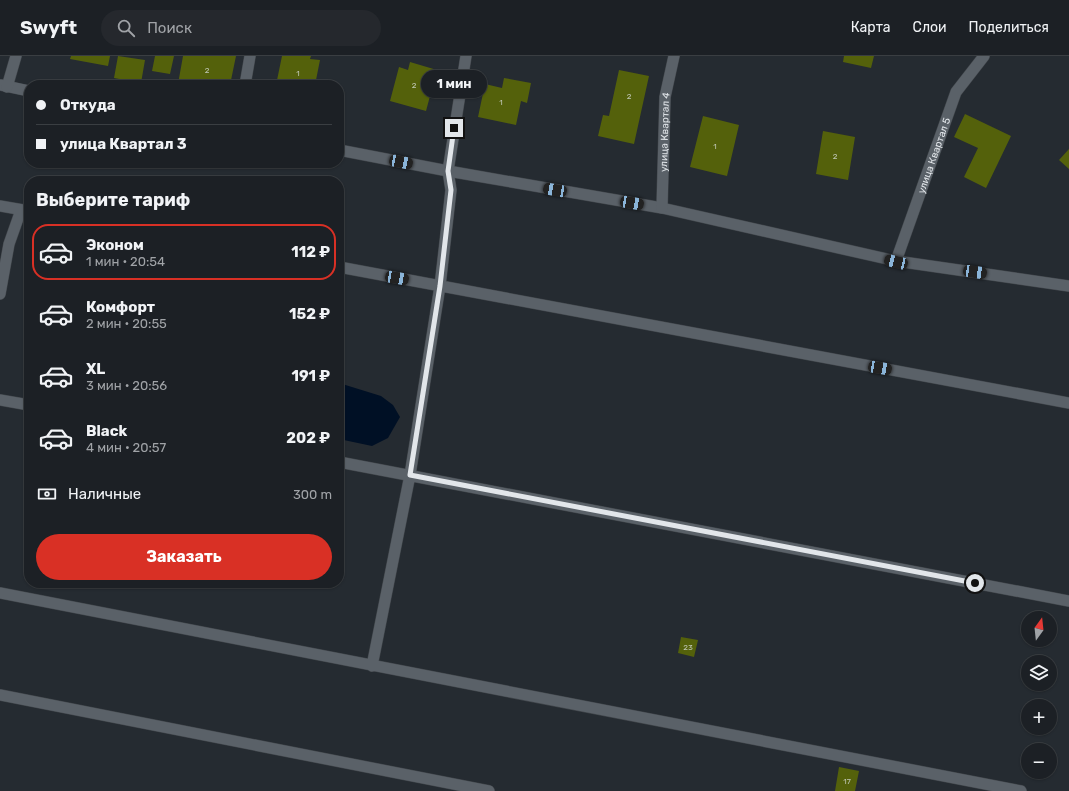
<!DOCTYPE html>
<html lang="ru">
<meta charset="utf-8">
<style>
body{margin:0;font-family:Rubik,sans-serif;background:#25282d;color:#f1f3f6;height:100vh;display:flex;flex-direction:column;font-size:15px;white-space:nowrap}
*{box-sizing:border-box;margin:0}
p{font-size:13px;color:#a0a3a7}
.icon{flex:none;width:22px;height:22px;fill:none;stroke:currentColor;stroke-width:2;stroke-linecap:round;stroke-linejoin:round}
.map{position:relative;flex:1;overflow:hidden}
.details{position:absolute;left:24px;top:120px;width:320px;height:412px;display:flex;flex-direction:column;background:#1c2025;border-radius:16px;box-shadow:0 1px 3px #0004,0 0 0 1px #3a3e42}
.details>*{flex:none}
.banner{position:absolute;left:24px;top:24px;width:320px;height:88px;border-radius:16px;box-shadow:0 1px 3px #0004,0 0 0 1px #3a3e42;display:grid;align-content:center;height:88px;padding:0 12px;background:#1c2025}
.needle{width:26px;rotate:15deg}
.buttons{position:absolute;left:1021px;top:555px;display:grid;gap:8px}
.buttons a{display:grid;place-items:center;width:36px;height:36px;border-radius:50%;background:#1c2025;box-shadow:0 1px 3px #0004,0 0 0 1px #3a3e42;font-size:20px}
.end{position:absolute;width:18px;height:18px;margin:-9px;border:5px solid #e2e6ea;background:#111;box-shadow:0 0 0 2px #111}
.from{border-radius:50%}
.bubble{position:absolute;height:28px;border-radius:14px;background:#1c2025;box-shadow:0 1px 3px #0004,0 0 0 1px #3a3e42;font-size:13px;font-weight:700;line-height:28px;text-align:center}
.car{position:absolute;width:12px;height:24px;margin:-12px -6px;border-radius:5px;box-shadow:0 0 3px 1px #0007;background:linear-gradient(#222 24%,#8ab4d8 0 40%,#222 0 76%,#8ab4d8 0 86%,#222 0)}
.banner b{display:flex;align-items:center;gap:14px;height:38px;font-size:15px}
.banner b+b{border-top:1px solid #3a3e42}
.banner i{width:10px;height:10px;background:#f1f3f6}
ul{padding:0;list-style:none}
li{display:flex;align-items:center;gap:12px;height:56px;margin:0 8px 6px;padding:0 4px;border:2px solid transparent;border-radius:16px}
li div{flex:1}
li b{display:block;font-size:15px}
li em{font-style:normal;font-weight:700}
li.selected{border-color:#d93025}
li>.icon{width:36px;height:36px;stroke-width:1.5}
h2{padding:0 12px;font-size:18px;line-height:48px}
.pay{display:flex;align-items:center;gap:10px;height:44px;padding:0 12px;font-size:15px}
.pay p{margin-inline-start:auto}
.cta{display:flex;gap:8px;margin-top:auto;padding:8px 12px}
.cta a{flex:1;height:46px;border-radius:24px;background:#d93025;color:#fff;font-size:16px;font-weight:700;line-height:46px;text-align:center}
header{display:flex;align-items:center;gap:24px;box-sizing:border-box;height:56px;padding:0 20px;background:#1c2025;border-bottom:1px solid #3a3e42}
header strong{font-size:19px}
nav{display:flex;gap:22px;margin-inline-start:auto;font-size:14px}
.search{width:280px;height:36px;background:#25282d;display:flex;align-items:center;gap:10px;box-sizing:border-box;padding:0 14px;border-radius:22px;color:#a0a3a7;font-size:15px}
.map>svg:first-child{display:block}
.water{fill:#001025}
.building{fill:#54610b}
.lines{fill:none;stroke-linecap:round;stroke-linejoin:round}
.service-casing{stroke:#41464b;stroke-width:12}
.minor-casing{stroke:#41464b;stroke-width:12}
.service{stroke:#5a6168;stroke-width:11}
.minor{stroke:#5a6168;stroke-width:11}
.route{stroke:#e2e6ea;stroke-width:5}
.labels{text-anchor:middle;stroke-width:3.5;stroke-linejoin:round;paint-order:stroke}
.number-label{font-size:8px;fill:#bec5b2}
.street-label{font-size:10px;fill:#e2e6ea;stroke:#252b31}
</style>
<header>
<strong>Swyft</strong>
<div class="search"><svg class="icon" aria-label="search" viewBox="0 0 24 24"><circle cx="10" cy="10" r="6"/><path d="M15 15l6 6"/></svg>Поиск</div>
<nav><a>Карта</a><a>Слои</a><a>Поделиться</a></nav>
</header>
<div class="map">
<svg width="1069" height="735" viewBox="0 0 1069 735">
<rect width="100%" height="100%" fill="#252b31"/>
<path class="water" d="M339 327 381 340 393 349 400 361 388 382 372 390 339 383Z"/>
<path class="building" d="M71 0H110L108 10 70 3Z
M118 0 145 4 141 27 114 22Z
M155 0H174L170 18 152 15Z
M183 0H236L230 29 178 28Z
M282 0H311L310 3 320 4 315 29H276Z
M844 0H874L871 12 843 6Z
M410 6 437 14 426 55 390 45 399 11 408 14Z
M619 14 649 20 634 88 598 80 603 59 609 60Z
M504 22 531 27 527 47 521 45 516 69 478 61 485 28 502 32Z
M965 58 1011 80 986 132 964 121 978 92 954 81Z
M703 60 739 69 727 120 690 111Z
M339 63 345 64 341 82 339 81Z
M823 75 855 81 848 124 816 118Z
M1069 93V113L1059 104Z
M681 581 698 584 694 601 678 597Z
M839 711 859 715 855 735H835Z"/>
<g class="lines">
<g class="service-casing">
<path id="service" d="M0 150 29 155
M339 211 1069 347
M0 238 9 188 21 154
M0 344 29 349
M339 406 1069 545
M0 537 1021 735
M372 610 410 419 440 230 451 134 448 115
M0 639 489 735"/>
</g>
<g class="minor-casing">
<g id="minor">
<path d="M1 29 29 35"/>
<path d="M245 29 250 0"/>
<path d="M7 31 16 0"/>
<path d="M339 94 448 115 662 152 896 205 1069 230"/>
<path d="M448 115 466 0"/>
<path id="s1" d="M662 152 665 41 674 0"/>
<path id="s2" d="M896 205 956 36 984 0"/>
</g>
</g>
<use href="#service" class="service"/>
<use href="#minor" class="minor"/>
</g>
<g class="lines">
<path class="route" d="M454 72 448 115 451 134 440 230 410 419 975 527"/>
</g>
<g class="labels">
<g class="number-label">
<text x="207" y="17">2</text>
<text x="298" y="20">1</text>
<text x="414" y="32">2</text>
<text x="629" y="43">2</text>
<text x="501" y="49">1</text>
<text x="715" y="93">1</text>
<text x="835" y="103">2</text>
<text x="688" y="594">23</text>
<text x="847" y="728">17</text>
</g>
<g class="street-label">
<text dy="4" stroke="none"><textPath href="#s1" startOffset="76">улица Квартал 4</textPath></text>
<text dy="4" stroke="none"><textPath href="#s2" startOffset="112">улица Квартал 5</textPath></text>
</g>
</g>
</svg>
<div class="buttons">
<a><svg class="needle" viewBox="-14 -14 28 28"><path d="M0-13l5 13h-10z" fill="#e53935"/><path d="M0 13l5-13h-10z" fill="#a0a3a7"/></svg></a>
<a><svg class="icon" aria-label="layers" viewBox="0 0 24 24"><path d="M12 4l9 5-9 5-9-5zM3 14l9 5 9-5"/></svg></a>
<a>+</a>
<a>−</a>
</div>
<i class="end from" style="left:975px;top:527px"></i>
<i class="end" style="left:454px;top:72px"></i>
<div class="bubble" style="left:421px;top:14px;width:66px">1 мин</div>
<i class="car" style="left:401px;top:106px;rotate:101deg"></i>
<i class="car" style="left:555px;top:134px;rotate:280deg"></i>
<i class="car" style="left:632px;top:147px;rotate:100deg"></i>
<i class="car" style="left:896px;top:206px;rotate:283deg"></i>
<i class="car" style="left:975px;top:216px;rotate:98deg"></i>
<i class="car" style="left:397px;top:222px;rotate:100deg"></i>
<i class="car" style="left:880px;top:312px;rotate:100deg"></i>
<div class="banner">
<b><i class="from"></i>Откуда</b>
<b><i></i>улица Квартал 3</b>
</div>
<section class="details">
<h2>Выберите тариф</h2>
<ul>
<li class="selected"><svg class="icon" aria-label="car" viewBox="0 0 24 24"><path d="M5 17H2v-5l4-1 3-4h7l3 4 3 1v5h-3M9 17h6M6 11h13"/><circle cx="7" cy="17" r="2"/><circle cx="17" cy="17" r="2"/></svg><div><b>Эконом</b><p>1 мин · 20:54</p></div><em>112 ₽</em></li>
<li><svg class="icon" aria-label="car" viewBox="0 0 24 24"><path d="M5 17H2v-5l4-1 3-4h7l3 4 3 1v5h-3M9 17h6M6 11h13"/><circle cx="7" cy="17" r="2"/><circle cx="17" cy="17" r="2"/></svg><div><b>Комфорт</b><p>2 мин · 20:55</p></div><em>152 ₽</em></li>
<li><svg class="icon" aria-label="car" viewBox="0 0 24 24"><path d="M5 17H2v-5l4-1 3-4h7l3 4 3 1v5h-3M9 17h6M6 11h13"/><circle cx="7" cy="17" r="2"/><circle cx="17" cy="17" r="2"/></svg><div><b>XL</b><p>3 мин · 20:56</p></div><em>191 ₽</em></li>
<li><svg class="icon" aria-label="car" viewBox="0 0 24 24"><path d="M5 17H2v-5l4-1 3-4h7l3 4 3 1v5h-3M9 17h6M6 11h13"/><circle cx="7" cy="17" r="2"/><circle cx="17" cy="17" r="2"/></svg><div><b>Black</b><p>4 мин · 20:57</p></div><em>202 ₽</em></li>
</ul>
<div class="pay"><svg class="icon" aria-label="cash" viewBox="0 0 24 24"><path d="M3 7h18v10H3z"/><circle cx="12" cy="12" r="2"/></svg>Наличные<p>300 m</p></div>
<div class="cta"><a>Заказать</a></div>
</section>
</div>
